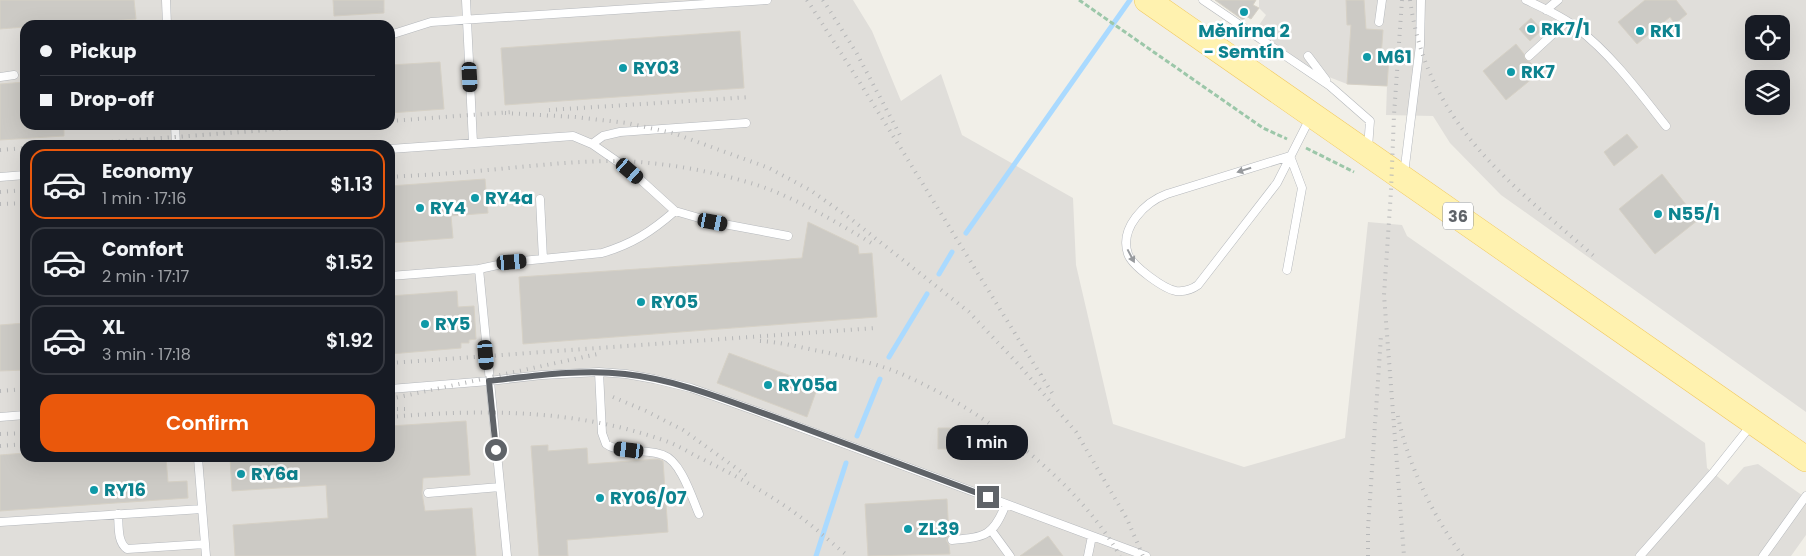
<!DOCTYPE html>
<meta charset="utf-8">
<style>
body{margin:0;font-family:Poppins,sans-serif;background:#20242c;color:#f1f3f6;height:100vh;display:flex;flex-direction:column;font-size:19px;white-space:nowrap}
*{box-sizing:border-box;margin:0}
p{font-size:16px;color:#9ea1a6}
.icon{flex:none;width:28px;height:28px;fill:none;stroke:currentColor;stroke-width:2;stroke-linecap:round;stroke-linejoin:round}
.map{position:relative;flex:1;overflow:hidden}
.details{position:absolute;left:20px;top:140px;width:375px;height:322px;display:flex;flex-direction:column;background:#171b24;border-radius:15px;box-shadow:0 5px 20px #0002}
.details>*{flex:none}
.hud{position:absolute;left:20px;top:20px;width:375px;height:110px;border-radius:15px;box-shadow:0 5px 20px #0002;display:grid;align-content:center;height:110px;padding:0 20px;background:#171b24}
.buttons{position:absolute;left:1745px;top:15px;display:grid;gap:10px}
.buttons a{display:grid;place-items:center;width:45px;height:45px;border-radius:10px;background:#171b24;box-shadow:0 5px 20px #0002;font-size:25px}
.end{position:absolute;width:22px;height:22px;margin:-11px;border:6px solid #5f6368;background:#fff;box-shadow:0 0 0 2px #fff}
.from{border-radius:50%}
.bubble{position:absolute;height:35px;border-radius:15px;background:#171b24;box-shadow:0 5px 20px #0002;font-size:16px;font-weight:600;line-height:35px;text-align:center}
.car{position:absolute;width:15px;height:30px;margin:-15px -8px;border-radius:6px;box-shadow:0 0 4px 1px #0007;background:linear-gradient(#222 24%,#8ab4d8 0 40%,#222 0 76%,#8ab4d8 0 86%,#222 0)}
.hud b{display:flex;align-items:center;gap:18px;height:48px;font-size:19px}
.hud b+b{border-top:1px solid #363941}
.hud i{width:12px;height:12px;background:#f1f3f6}
ul{padding:9px 0 0;list-style:none}
li{display:flex;align-items:center;gap:15px;height:70px;margin:0 10px 8px;padding:0 10px;border:2px solid #363941;border-radius:15px}
li div{flex:1}
li b{display:block;font-size:19px}
li em{font-style:normal;font-weight:600}
li.current{border-color:#ea580c}
li>.icon{width:45px;height:45px;stroke-width:1.5}
.cta{display:flex;gap:10px;margin-top:auto;padding:10px 20px}
.cta a{flex:1;height:58px;border-radius:15px;background:#ea580c;color:#fff;font-size:20px;font-weight:600;line-height:58px;text-align:center}
.map>svg:first-child{display:block}
.industrial{fill:#e0deda;fill-rule:evenodd}
.lines{fill:none;stroke-linecap:round;stroke-linejoin:round}
.stream{stroke:#aadaff;stroke-width:5}
.building{fill:#cccac5;stroke:#d6d1c6}
.lane-casing{stroke:#b5b8bc;stroke-width:9}
.primary-casing{stroke:#f2c960;stroke-width:26}
.path{stroke:#9cc7a9;stroke-width:3;stroke-dasharray:5 2.5;stroke-linecap:butt}
.lane{stroke:#fff;stroke-width:8}
.primary{stroke:#fff2af;stroke-width:25}
.rail{stroke:#b6b7b8;stroke-width:4;stroke-dasharray:1 6;stroke-linecap:butt}
.oneway{fill:#979a9d}
.route{stroke:#5f6368;stroke-width:6}
.culture-dot{fill:#0f9aa8;stroke:#fff;stroke-width:2}
.labels{text-anchor:middle;stroke-width:5;stroke-linejoin:round;paint-order:stroke}
.shield{fill:#fff;stroke:#8f9295;stroke-width:1}
.shield-label{font-size:16px;font-weight:bold;fill:#5f6368}
.culture-label{font-size:18px;font-weight:bold;fill:#0d838f;stroke:#fff;text-anchor:start}
</style>
<div class="map">
<svg width="1806" height="556" viewBox="0 0 1806 556">
<rect width="100%" height="100%" fill="#f1efe8"/>
<path class="industrial" d="M0 0H853L872 31 901 101 941 74 962 135 1073 198 1076 265 1113 424 1244 467 1345 438 1368 222 1402 225 1407 236 1705 443 1707 468 1728 485 1744 467 1758 464 1806 498V535L1791 556H0ZM25 25H390V125H25ZM25 145H390V458H25Z
M1259 0H1806V412L1501 195 1450 143 1433 116 1386 115 1387 86 1347 84 1316 72 1255 31 1266 15 1259 8ZM1754 24H1781V51H1754ZM1754 79H1781V106H1754Z"/>
<g class="lines">
<path class="stream" d="M966 233 1130 0
M939 274 952 252
M889 357 927 294
M857 436 880 379
M816 556 846 463"/>
</g>
<path class="building" d="M0 0H134L136 19 58 25H25V27L0 29Z
M333 0H384V13L334 16Z
M1215 0H1256L1253 5 1259 8 1251 19 1246 16 1243 20Z
M1346 0H1364L1366 29 1383 30 1381 57H1389L1387 86 1347 84 1351 25H1347Z
M1645 0H1676L1687 14 1675 24 1670 17 1637 44 1618 22Z
M1531 18 1542 30 1530 41 1519 29Z
M740 31 744 88 505 105 501 48Z
M1516 44 1524 54 1525 59 1530 62 1539 73 1506 100 1483 71Z
M440 62 444 109 390 113V65Z
M25 82V125H64V136L0 140V84Z
M1627 134 1638 147 1614 166 1604 152Z
M1662 174 1698 220 1655 254 1619 209Z
M485 179 488 213 451 216 453 238 390 243V186Z
M808 222 858 246 859 254 872 253 877 317 523 344 519 277 802 258Z
M457 291 458 307 474 306 476 339 469 340V343H461V348L390 354V296Z
M25 323V370L0 371V325Z
M729 353 818 386 807 417 717 383Z
M466 421 470 475 423 478 422 493 425 511 472 508 476 556H235L233 525 328 518 326 485 232 491 230 458H390V426Z
M938 428H975L976 449H938Z
M548 445V451L587 448 588 464 658 459 663 461 668 532 567 540 568 556H539L531 446Z
M25 453V458H166L168 482 187 481 188 498 0 511V455Z
M947 499 949 536 946 540 949 545 950 554 868 556 865 504Z
M1048 536 1063 556H1020Z"/>
<g class="lines">
<g class="lane-casing">
<path id="lane" d="M166 0 167 25
M466 0 473 143
M1203 0 1330 86 1370 121 1368 148
M1526 0C1543 8 1562 16 1577 28 1612 55 1639 92 1666 126
M1546 10 1558 0
M1379 22 1382 0
M390 35 431 22 767 0
M1308 56 1326 80
M1529 56 1567 21
M0 77 14 75
M175 125 176 145
M592 144 603 136 620 132 746 123
M390 149 573 136 592 144 631 171 675 211 713 222 788 236
M1290 156 1167 194C1145 202 1119 228 1128 254 1132 266 1164 289 1176 291 1185 292 1191 290 1198 285L1277 183 1310 118
M1404 174 1420 45 1421 0
M0 177 25 175
M540 199 543 259
M1287 270 1302 188 1290 156
M390 276 479 269
M599 372 602 433 606 444C614 450 623 449 632 450 642 452 654 451 663 455 681 461 692 498 699 514
M390 389 489 381 542 375 599 372 626 374 654 379 691 388 759 412 1146 556
M0 417 25 415
M198 458 206 556
M428 493 500 487
M118 514C119 526 117 542 127 549L205 544
M0 522 202 509
M991 530 1010 556
M952 540C986 537 993 536 1006 504
M507 556 479 269 512 262 602 253C632 244 651 232 675 211
M1088 556 1092 536
M1640 556 1713 473 1752 424
M1763 556 1806 496"/>
</g>
<g class="primary-casing">
<path id="primary" d="M1147 0 1806 459"/>
</g>
<path class="path" d="M1079 0 1263 128 1287 139
M1306 148 1354 172"/>
<use href="#lane" class="lane"/>
<use href="#primary" class="primary"/>
<path class="rail" d="M807 0C892 131 971 264 1054 396
M823 0 856 52 901 137
M1402 0 1394 115 1391 191 1384 295 1404 556
M1410 0C1427 124 1507 180 1595 257
M549 110 751 97
M505 113 575 117 627 123 673 133 769 168 810 190 847 216 969 312 1020 366 1076 432 1127 519 1143 556
M390 121 512 112
M70 145 333 125
M0 150 25 148
M390 177C419 175 448 174 477 171 523 167 570 161 616 161 663 162 713 171 757 185 799 199 837 223 875 245
M0 192 25 190
M0 204 25 203
M760 341C781 342 803 348 824 352 851 358 879 364 904 375 984 411 1076 479 1120 556
M390 363 876 328
M0 391 25 389
M613 397 646 411 683 430 750 478
M390 399 602 353
M390 409H410
M1398 416C1406 460 1435 521 1463 556
M390 417C483 409 574 409 663 440 676 444 688 452 700 458 737 476 775 497 807 522 821 533 834 545 848 556
M0 434 25 433
M0 446 25 444
M1368 556V528L1381 336"/>
</g>
<defs><path id="oneway-solid" d="M-6-.8H1V-3.2L6.5 0L1 3.2V.8H-6Z" transform="scale(1.25)"/></defs>
<g class="oneway">
<use href="#oneway-solid" transform="translate(1244 170) rotate(163)"/>
<use href="#oneway-solid" transform="translate(1131 256) rotate(62)"/>
</g>
<g class="lines">
<path class="route" d="M496 450 489 381C534 376 580 369 625 374 680 380 733 403 785 421 853 446 920 472 988 497"/>
</g>
<g class="culture-dot">
<circle cx="1244" cy="12" r="5"/>
<circle cx="1531" cy="29" r="5"/>
<circle cx="1640" cy="31" r="5"/>
<circle cx="1367" cy="57" r="5"/>
<circle cx="623" cy="68" r="5"/>
<circle cx="1511" cy="72" r="5"/>
<circle cx="475" cy="198" r="5"/>
<circle cx="420" cy="208" r="5"/>
<circle cx="1658" cy="214" r="5"/>
<circle cx="641" cy="302" r="5"/>
<circle cx="425" cy="324" r="5"/>
<circle cx="768" cy="385" r="5"/>
<circle cx="241" cy="474" r="5"/>
<circle cx="94" cy="490" r="5"/>
<circle cx="600" cy="498" r="5"/>
<circle cx="908" cy="529" r="5"/>
</g>
<g class="labels">
<rect class="shield" x="1443" y="202.5" width="30" height="27" rx="4"/>
<g class="shield-label">
<text x="1458" y="222">36</text>
</g>
<g class="culture-label">
<text x="1541" y="35">RK7/1</text>
<text x="1244" y="37" text-anchor="middle">Měnírna 2<tspan x="1244" dy="21">- Semtín</tspan></text>
<text x="1650" y="37">RK1</text>
<text x="1377" y="63">M61</text>
<text x="633" y="74">RY03</text>
<text x="1521" y="78">RK7</text>
<text x="485" y="204">RY4a</text>
<text x="430" y="214">RY4</text>
<text x="1668" y="220">N55/1</text>
<text x="651" y="308">RY05</text>
<text x="435" y="330">RY5</text>
<text x="778" y="391">RY05a</text>
<text x="251" y="480">RY6a</text>
<text x="104" y="496">RY16</text>
<text x="610" y="504">RY06/07</text>
<text x="918" y="535">ZL39</text>
</g>
</g>
</svg>
<div class="buttons">
<a><svg class="icon" aria-label="locate" viewBox="0 0 24 24"><circle cx="12" cy="12" r="6"/><path d="M12 2v4M12 18v4M2 12h4M18 12h4"/></svg></a>
<a><svg class="icon" aria-label="layers" viewBox="0 0 24 24"><path d="M12 4l9 5-9 5-9-5zM3 14l9 5 9-5"/></svg></a>
</div>
<i class="end from" style="left:496px;top:450px"></i>
<i class="end" style="left:988px;top:497px"></i>
<div class="bubble" style="left:946px;top:425px;width:82px">1 min</div>
<i class="car" style="left:470px;top:77px;rotate:177deg"></i>
<i class="car" style="left:630px;top:171px;rotate:131deg"></i>
<i class="car" style="left:713px;top:222px;rotate:101deg"></i>
<i class="car" style="left:512px;top:262px;rotate:85deg"></i>
<i class="car" style="left:486px;top:355px;rotate:175deg"></i>
<i class="car" style="left:629px;top:450px;rotate:277deg"></i>
<div class="hud">
<b><i class="from"></i>Pickup</b>
<b><i></i>Drop-off</b>
</div>
<section class="details">
<ul>
<li class="current"><svg class="icon" aria-label="car" viewBox="0 0 24 24"><path d="M5 17H2v-5l4-1 3-4h7l3 4 3 1v5h-3M9 17h6M6 11h13"/><circle cx="7" cy="17" r="2"/><circle cx="17" cy="17" r="2"/></svg><div><b>Economy</b><p>1 min · 17:16</p></div><em>$1.13</em></li>
<li><svg class="icon" aria-label="car" viewBox="0 0 24 24"><path d="M5 17H2v-5l4-1 3-4h7l3 4 3 1v5h-3M9 17h6M6 11h13"/><circle cx="7" cy="17" r="2"/><circle cx="17" cy="17" r="2"/></svg><div><b>Comfort</b><p>2 min · 17:17</p></div><em>$1.52</em></li>
<li><svg class="icon" aria-label="car" viewBox="0 0 24 24"><path d="M5 17H2v-5l4-1 3-4h7l3 4 3 1v5h-3M9 17h6M6 11h13"/><circle cx="7" cy="17" r="2"/><circle cx="17" cy="17" r="2"/></svg><div><b>XL</b><p>3 min · 17:18</p></div><em>$1.92</em></li>
</ul>
<div class="cta"><a>Confirm</a></div>
</section>
</div>
